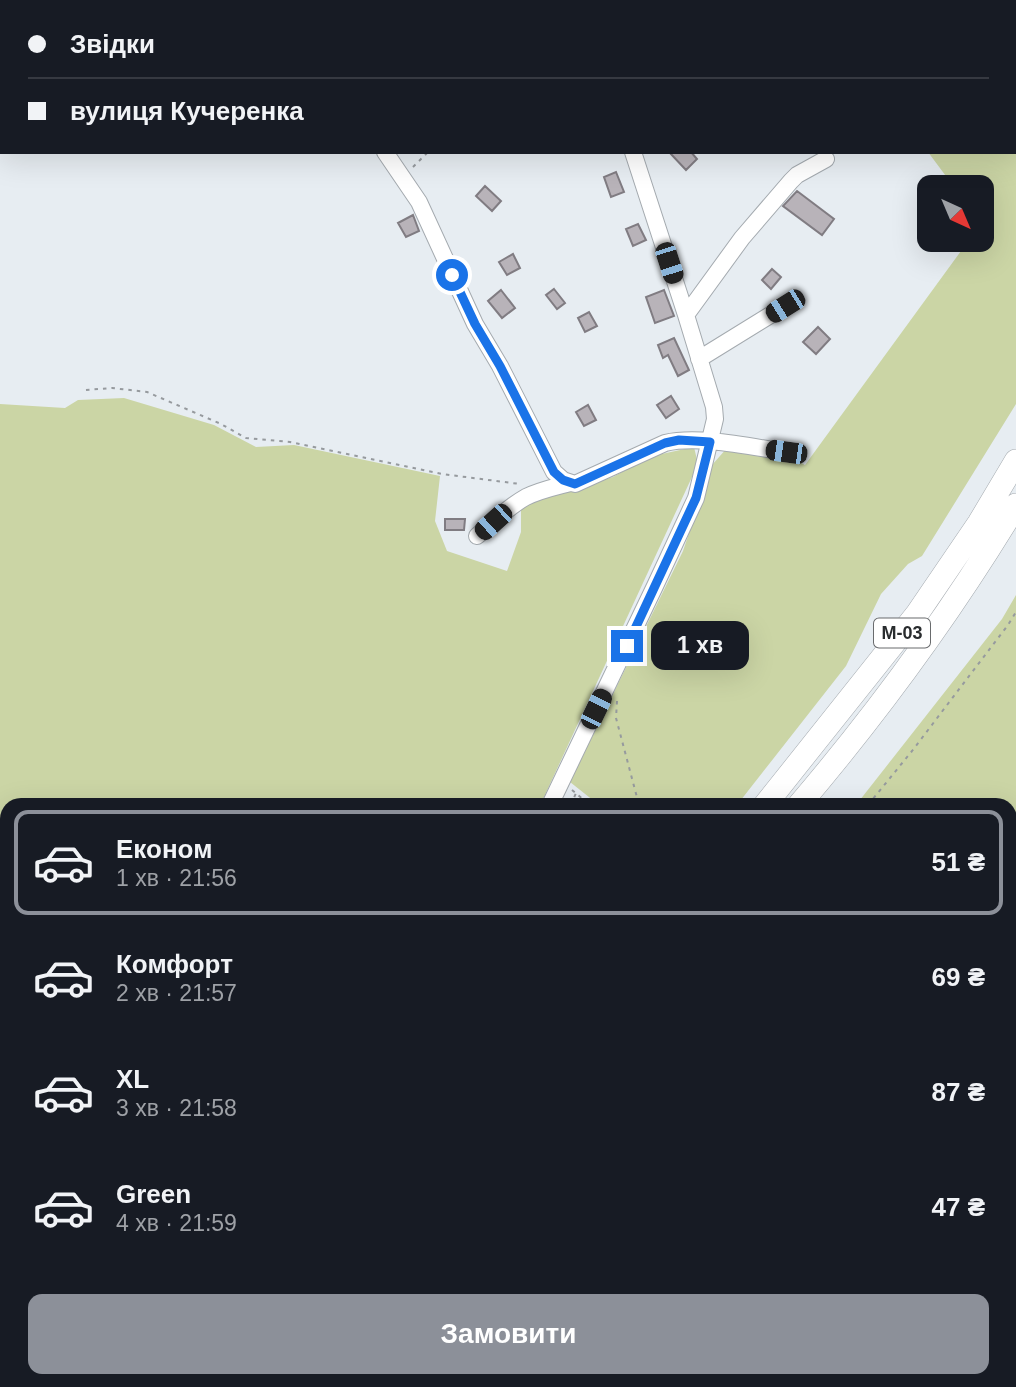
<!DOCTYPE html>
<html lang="uk">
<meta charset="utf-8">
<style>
body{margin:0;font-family:Helvetica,sans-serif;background:#242831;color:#f1f3f6;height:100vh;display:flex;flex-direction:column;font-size:26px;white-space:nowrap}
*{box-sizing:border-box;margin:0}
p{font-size:23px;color:#9ea1a6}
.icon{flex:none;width:38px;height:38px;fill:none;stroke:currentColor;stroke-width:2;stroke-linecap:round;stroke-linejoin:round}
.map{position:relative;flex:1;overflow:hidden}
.side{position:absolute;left:0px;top:798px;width:1017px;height:590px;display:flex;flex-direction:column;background:#171b24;border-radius:21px 21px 0 0;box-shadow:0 7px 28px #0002}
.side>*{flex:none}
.banner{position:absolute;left:0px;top:0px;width:1017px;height:154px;box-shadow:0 7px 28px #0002;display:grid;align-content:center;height:154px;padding:0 28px;background:#171b24}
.needle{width:46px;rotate:136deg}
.tools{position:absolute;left:917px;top:175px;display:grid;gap:14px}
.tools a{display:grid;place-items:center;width:77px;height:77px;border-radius:14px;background:#171b24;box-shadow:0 7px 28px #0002;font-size:35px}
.end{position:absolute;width:32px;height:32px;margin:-16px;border:9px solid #1a73e8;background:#fff;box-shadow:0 0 0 4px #fff}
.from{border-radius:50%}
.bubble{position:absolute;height:49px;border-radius:14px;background:#171b24;box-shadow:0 7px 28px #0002;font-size:23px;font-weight:700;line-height:49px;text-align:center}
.car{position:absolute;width:21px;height:42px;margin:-21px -10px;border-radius:9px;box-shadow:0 0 5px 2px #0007;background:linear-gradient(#222 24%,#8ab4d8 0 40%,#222 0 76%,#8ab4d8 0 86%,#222 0)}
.banner b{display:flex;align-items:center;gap:24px;height:66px;font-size:26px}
.banner b+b{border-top:2px solid #363941}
.banner i{width:18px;height:18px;background:#f1f3f6}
ul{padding:12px 0 0;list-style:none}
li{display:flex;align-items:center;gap:21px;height:105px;margin:0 14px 10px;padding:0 14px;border:4px solid transparent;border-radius:14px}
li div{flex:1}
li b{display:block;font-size:26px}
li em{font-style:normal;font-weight:700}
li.selected{border-color:#8c9099}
li>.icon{width:63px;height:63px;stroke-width:1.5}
.action{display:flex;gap:14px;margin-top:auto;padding:14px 28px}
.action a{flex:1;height:80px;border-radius:14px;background:#8c9099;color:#fff;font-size:28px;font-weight:700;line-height:80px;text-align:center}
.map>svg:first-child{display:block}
.green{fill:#cbd5a5}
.building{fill:#b8b3b9;stroke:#807c82;stroke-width:2}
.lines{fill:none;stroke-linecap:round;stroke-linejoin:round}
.minor-casing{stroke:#a4aaaf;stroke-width:18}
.highway-casing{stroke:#a4aaaf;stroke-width:24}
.path{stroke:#969a9e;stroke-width:2;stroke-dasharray:3.5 5;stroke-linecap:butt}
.minor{stroke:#fff;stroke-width:16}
.highway{stroke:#fff;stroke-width:23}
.route{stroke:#1a73e8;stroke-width:9}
.labels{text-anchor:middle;stroke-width:5;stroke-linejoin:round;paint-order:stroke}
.shield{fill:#fff;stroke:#696b6d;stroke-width:2}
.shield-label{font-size:18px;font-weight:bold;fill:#292c2e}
</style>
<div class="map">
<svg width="1016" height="1387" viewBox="0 0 1016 1387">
<rect width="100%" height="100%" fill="#e7edf2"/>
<path class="green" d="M860 0H1016V404L922 556 908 564 881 594 846 666 737 805H599L570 782 683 551 712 465 727 448 787 455 805 465 969 240H982V187H954L928 152H1015V2H860Z
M124 398 214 425 256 447 294 445 440 476 435 521 447 551 507 571 521 532V505L613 477 648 457 694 447 698 464 544 797 538 805H7V1051L0 1036V404L65 408 78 400Z
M1016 595V850L1010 855V805H856L1002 619Z
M1016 875V1358L1010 1356V880Z
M7 1218V1381H175L172 1387H0V1219Z
M377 1381H538L533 1387H380Z
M552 1381H713L716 1387H547Z"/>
<path class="building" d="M669 152H691L697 159 686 170Z
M616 172 624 192 611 197 604 177Z
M485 186 501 201 492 211 476 196Z
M797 191 834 219 822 235 783 206Z
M413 215 419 231 406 237 398 223Z
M638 224 646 240 633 246 626 229Z
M513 254 520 268 507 275 499 262Z
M772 269 781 277 771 289 762 280Z
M554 289 565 303 557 309 546 295Z
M501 290 515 308 502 318 488 301Z
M664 290 674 316 655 323 646 297Z
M589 312 597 326 585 332 578 318Z
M818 327 830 339 816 354 803 342Z
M674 338 689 370 678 376 668 355 663 358 658 345Z
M671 396 679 409 666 418 657 405Z
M588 405 596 420 584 426 576 412Z
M445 519H465L464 530H445Z"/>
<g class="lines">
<g class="minor-casing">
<path id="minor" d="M537 0 539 2
M385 152 419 202 475 324 500 366 554 472 563 480 575 484 665 443C699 435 751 447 786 452
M686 315 742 238 791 181 797 175 826 159
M699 359 785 306
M477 536C493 522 508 507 526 497 540 490 555 487 570 483
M550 805 655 586 696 498 715 419 714 407 686 315 633 152
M1010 863 1016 858
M0 1152 7 1150
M0 1192 7 1190"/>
</g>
<g class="highway-casing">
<path id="highway" d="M765 805 917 614 979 523 1016 461
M799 805C879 711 952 611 1016 505
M368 1381 370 1387
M736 1381 739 1387
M284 1387 290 1381
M312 1387 317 1381
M537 1387 543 1381"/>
</g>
<path class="path" d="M950 0 951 2
M826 2 828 0
M1015 93H1016
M413 167 428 152
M86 390 112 388 147 392 221 424 246 438 290 442 442 474 520 484
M617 701 616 718 639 805
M572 790 590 805
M571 805 576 793
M868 805 912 751 1008 625 1016 612
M1010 843 1016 838
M1010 1369 1016 1371
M854 1381 857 1387"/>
<use href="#minor" class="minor"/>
<use href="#highway" class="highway"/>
</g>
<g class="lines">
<path class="route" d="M452 275 475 324 500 366 554 472 563 480 575 484 665 443 679 440 710 442 696 498 627 646"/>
</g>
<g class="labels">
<rect class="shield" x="874" y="618.5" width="56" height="29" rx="5"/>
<g class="shield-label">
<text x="902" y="639">М-03</text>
</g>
</g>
</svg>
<div class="tools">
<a><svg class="needle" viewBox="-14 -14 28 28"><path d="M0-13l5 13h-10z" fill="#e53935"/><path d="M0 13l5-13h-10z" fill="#9ea1a6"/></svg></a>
</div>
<i class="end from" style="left:452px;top:275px"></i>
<i class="end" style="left:627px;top:646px"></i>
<div class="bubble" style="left:651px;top:621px;width:98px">1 хв</div>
<i class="car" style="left:669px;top:263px;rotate:162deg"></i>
<i class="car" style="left:785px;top:306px;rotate:238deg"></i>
<i class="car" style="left:786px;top:452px;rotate:278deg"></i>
<i class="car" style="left:493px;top:522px;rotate:228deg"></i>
<i class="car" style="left:596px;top:709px;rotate:26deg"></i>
<div class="banner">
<b><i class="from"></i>Звідки</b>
<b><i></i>вулиця Кучеренка</b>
</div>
<section class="side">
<ul>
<li class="selected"><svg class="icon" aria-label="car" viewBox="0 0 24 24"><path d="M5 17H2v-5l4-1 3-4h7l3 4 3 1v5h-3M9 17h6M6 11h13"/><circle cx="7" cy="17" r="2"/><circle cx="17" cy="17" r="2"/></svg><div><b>Економ</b><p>1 хв · 21:56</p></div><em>51 ₴</em></li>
<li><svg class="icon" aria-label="car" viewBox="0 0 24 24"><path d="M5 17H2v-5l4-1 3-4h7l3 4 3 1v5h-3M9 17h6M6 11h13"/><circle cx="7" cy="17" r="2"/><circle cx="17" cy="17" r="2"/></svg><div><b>Комфорт</b><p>2 хв · 21:57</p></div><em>69 ₴</em></li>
<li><svg class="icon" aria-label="car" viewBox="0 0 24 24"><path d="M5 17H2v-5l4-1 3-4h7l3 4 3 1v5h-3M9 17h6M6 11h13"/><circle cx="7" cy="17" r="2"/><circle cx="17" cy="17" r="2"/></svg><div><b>XL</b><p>3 хв · 21:58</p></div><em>87 ₴</em></li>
<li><svg class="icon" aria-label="car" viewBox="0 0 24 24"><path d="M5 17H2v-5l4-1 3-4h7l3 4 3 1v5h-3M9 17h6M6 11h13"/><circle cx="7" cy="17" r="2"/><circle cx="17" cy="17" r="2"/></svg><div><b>Green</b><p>4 хв · 21:59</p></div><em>47 ₴</em></li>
</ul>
<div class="action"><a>Замовити</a></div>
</section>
</div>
